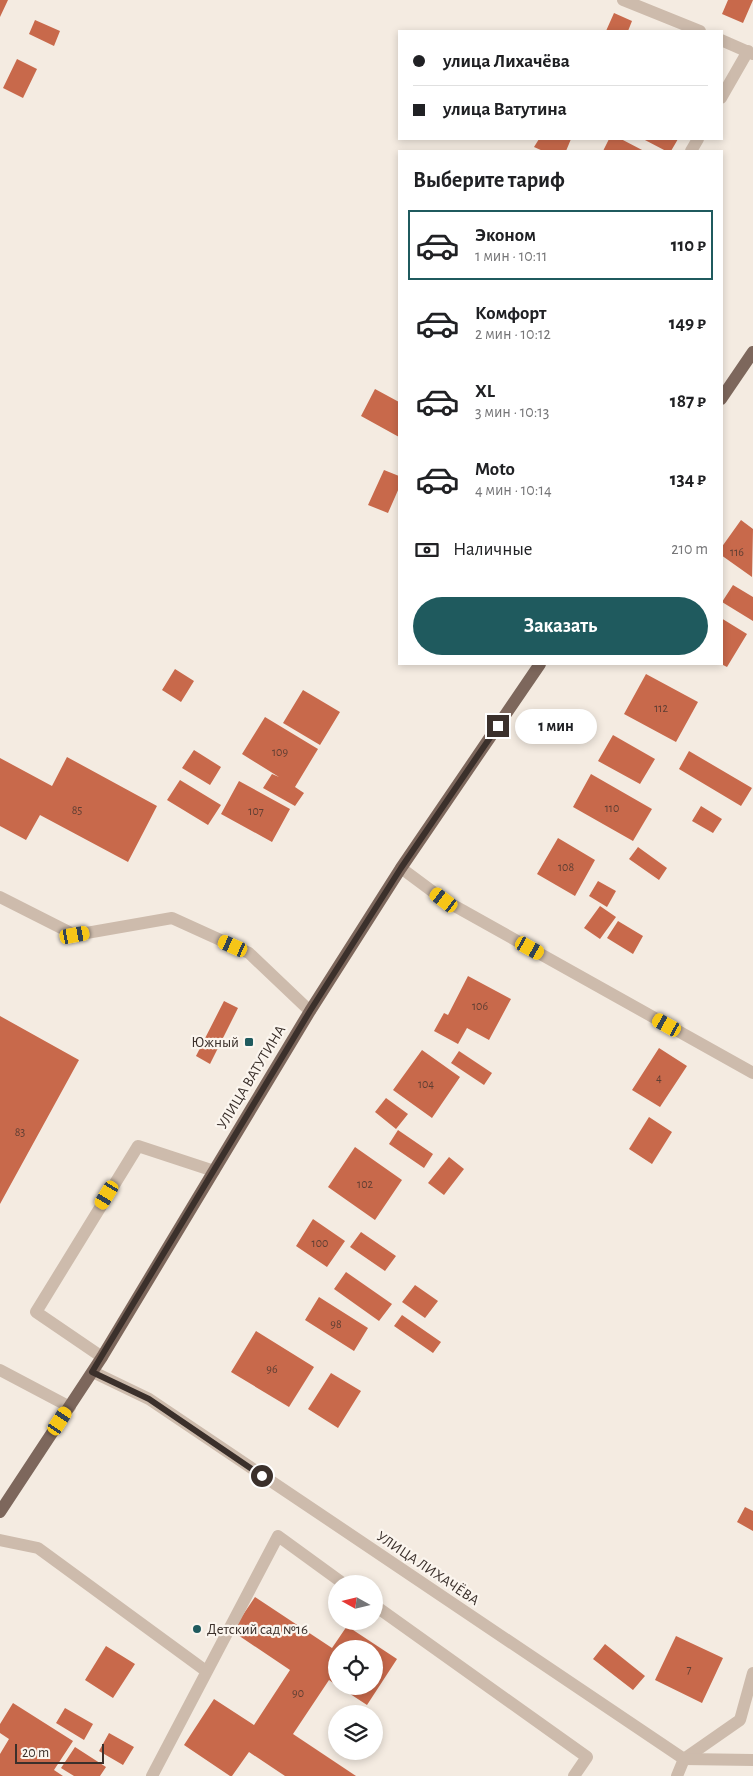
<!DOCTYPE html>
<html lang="ru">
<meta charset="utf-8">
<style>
body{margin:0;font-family:"Alegreya Sans",sans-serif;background:#f2f2f2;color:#202124;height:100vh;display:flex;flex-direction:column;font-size:19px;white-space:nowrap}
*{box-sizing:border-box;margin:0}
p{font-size:16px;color:#757577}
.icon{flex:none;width:28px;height:28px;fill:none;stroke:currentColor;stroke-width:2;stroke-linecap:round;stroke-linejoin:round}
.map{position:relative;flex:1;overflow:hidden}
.side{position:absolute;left:398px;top:150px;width:325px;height:515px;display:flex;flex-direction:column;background:#fff;border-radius:0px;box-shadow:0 2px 8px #0003}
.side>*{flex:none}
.guide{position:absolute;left:398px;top:30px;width:325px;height:110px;border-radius:0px;box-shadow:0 2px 8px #0003;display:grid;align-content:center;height:110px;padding:0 15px;background:#fff}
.needle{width:32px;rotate:278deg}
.tools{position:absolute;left:328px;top:1575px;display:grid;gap:10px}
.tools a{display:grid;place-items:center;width:55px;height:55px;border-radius:50%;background:#fff;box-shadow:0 2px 8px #0003;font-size:25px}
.scale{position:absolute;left:15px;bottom:12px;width:89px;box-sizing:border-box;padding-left:5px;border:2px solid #3b302b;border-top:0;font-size:14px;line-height:18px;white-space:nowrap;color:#3b302b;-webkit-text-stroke:4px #fbf5ee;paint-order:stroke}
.end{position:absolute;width:22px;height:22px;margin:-11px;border:6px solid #3b302b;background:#fff;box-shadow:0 0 0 2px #fff}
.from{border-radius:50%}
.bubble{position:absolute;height:35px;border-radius:18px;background:#fff;box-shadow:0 2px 8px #0003;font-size:16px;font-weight:600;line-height:35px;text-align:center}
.car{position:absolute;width:15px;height:30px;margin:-15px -8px;border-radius:6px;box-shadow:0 0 4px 1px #0007;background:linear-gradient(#f5c518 24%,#345 0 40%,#f5c518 0 76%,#345 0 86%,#f5c518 0)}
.guide b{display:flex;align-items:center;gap:18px;height:48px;font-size:19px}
.guide b+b{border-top:1px solid #e0e0e0}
.guide i{width:12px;height:12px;background:#202124}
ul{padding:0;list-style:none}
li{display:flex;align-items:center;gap:15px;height:70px;margin:0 10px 8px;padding:0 5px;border:2px solid transparent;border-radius:0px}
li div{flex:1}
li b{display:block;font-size:19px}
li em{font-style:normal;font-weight:600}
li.on{border-color:#1f5a5e}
li>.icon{width:45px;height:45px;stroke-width:1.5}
h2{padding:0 15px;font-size:22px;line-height:60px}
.pay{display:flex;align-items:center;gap:12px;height:55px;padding:0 15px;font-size:19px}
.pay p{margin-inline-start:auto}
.action{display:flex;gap:10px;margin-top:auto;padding:10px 15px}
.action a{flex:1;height:58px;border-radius:30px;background:#1f5a5e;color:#fff;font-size:20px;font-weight:600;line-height:58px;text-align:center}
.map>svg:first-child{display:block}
.building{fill:#c8694b}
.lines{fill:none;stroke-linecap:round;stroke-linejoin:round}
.service{stroke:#cdbbac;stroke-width:12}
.minor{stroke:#cdbbac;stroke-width:12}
.primary{stroke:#7d675c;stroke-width:12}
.route{stroke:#3b302b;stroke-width:6}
.poi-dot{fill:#1f5a5e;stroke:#fbf5ee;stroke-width:2}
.labels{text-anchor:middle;stroke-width:4.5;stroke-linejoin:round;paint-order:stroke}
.number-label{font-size:12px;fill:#5e3e33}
.poi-label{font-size:15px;fill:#3b302b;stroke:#fbf5ee;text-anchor:end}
.street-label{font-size:15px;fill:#3b302b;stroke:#fbf5ee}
</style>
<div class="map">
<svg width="753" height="1776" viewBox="0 0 753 1776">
<rect width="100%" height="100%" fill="#f4ebe1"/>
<path class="building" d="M0 0H8L0 17Z
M728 0H753L743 23 722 14Z
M614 13 632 21 628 31H606Z
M35 20 60 31 54 46 29 34Z
M17 59 37 69 23 98 3 88Z
M539 139H571L566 151H543L534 147Z
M609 139H621L644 151H603Z
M643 139H678L671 151H666Z
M375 389 399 402V437L361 416Z
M384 470 399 476V488L388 513 368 505Z
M741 520 753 529 752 577 721 555V548Z
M733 585 753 597V621L722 602Z
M721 618 747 634 727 667 721 664Z
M175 669 194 681 181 702 162 690Z
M646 674 698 702 676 742 624 714Z
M303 690 340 712 320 745 283 723Z
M265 717 318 749 295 787 304 793 295 806 263 788 272 774 279 777 242 754Z
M613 735 655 759 640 784 598 761Z
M194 750 221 767 210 785 182 768Z
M689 751 752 788 741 806 679 769Z
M67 757 157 806 128 862 40 815 26 840 0 826V758L52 786Z
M591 774 652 809 633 841 573 807Z
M180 780 221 805 208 825 167 800Z
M239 781 290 809 272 842 221 814Z
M701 806 722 819 713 833 692 821Z
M558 838 595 860 575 896 537 874Z
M638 847 667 868 659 880 629 859Z
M598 881 616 891 607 907 589 896Z
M600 906 616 917 600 939 584 928Z
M618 921 643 936 633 954 607 938Z
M468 976 511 999 489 1040 467 1028 458 1044 434 1031 444 1013 448 1015Z
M224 1001 238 1008 210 1064 196 1056Z
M0 1016 79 1060 0 1204Z
M659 1048 687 1066 660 1107 632 1090Z
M422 1050 460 1077 432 1118 393 1090Z
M459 1051 492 1073 484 1085 451 1063Z
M386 1098 408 1114 396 1129 375 1112Z
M649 1117 672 1132 652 1164 629 1149Z
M398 1130 433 1154 424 1168 389 1144Z
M355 1147 402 1180 375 1220 328 1187Z
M449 1157 464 1169 444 1195 428 1183Z
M313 1219 345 1241 327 1267 296 1246Z
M361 1232 396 1256 385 1271 350 1247Z
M346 1272 392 1304 379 1321 334 1289Z
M415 1285 438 1301 425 1318 402 1302Z
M319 1297 368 1328 354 1351 305 1320Z
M402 1315 441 1342 433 1353 394 1326Z
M256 1331 314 1367 289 1407 231 1372Z
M331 1373 361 1391 338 1428 308 1409Z
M745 1507 753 1511V1531L737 1522Z
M255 1597 332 1648 347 1626 397 1659 367 1705 338 1686H374V1649H336V1685L329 1680 293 1734 356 1776H285L249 1752 232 1776H230L184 1745 214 1699 254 1725 290 1670 232 1631Z
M676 1636 723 1658 702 1703 655 1680Z
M605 1644 645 1676 633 1690 593 1659Z
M106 1646 135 1664 113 1698 85 1680Z
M13 1703 73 1741 54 1770 63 1776H0V1754L9 1739 0 1733V1724Z
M65 1708 93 1724 84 1740 56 1723Z
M109 1733 134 1747 123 1765 99 1751Z
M75 1747 106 1767 100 1776H74L61 1768Z"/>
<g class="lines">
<path class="service" d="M623 0 700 31
M721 40 753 54
M721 98 748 51
M691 151 698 139
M0 897 75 935 172 918 249 953 310 1011
M102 1357 36 1312 138 1146 214 1171
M0 1370 70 1407
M0 1540 38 1548 206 1671
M374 1605 587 1757 574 1776
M152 1776 278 1536 344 1584
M677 1776 684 1759 740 1720 753 1673"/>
<path class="minor" d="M401 868 444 900 753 1073
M93 1372 149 1399 684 1759 753 1760"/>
<path class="primary" d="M721 399 753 352
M0 1512 102 1357 310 1011 401 868 540 664"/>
</g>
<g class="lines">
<path class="route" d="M262 1476 149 1399 92 1372 310 1011 401 868 498 726"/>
</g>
<g class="poi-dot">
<rect x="244" y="1037" width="10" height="10" rx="2.5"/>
<circle cx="197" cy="1629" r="5"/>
</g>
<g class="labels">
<g class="number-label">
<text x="737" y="556">116</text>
<text x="661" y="712">112</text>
<text x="280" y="756">109</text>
<text x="612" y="812">110</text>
<text x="77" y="814">85</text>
<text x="256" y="815">107</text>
<text x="566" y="871">108</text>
<text x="480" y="1010">106</text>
<text x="659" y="1082">4</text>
<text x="426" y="1088">104</text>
<text x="20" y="1136">83</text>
<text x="365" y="1188">102</text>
<text x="320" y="1247">100</text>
<text x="336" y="1328">98</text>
<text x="272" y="1373">96</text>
<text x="689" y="1673">7</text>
<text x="298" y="1697">90</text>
</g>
<g class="poi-label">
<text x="239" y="1047">Южный</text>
<text x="207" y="1634" text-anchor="start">Детский сад №16</text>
</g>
<g class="street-label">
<text transform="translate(251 1077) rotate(-59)" y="5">УЛИЦА ВАТУТИНА</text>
<text transform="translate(428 1568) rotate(34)" y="5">УЛИЦА ЛИХАЧЁВА</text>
</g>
</g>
</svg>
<div class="tools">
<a><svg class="needle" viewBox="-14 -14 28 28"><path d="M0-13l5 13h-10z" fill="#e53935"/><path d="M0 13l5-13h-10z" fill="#757577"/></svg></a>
<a><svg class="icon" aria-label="locate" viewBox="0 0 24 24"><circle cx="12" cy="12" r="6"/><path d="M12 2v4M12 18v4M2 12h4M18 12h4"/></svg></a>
<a><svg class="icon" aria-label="layers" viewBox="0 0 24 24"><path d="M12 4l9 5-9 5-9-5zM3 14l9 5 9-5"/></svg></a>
</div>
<div class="scale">20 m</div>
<i class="end from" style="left:262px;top:1476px"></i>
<i class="end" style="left:498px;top:726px"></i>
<div class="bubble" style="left:515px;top:709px;width:82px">1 мин</div>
<i class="car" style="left:444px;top:900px;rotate:307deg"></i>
<i class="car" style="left:75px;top:935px;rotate:80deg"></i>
<i class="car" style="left:233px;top:946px;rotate:294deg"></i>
<i class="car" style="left:530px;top:948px;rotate:119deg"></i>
<i class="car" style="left:667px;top:1025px;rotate:299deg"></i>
<i class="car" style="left:107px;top:1195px;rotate:211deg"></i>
<i class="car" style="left:60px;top:1421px;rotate:33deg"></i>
<div class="guide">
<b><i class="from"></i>улица Лихачёва</b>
<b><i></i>улица Ватутина</b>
</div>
<section class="side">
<h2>Выберите тариф</h2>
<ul>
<li class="on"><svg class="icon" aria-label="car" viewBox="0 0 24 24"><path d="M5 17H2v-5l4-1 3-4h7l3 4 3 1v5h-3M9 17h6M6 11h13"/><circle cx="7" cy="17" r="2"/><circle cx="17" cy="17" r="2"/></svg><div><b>Эконом</b><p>1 мин · 10:11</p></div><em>110 ₽</em></li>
<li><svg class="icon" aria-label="car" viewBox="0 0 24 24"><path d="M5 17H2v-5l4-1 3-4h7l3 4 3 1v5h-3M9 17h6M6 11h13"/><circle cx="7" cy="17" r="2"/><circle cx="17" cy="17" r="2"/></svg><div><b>Комфорт</b><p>2 мин · 10:12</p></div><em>149 ₽</em></li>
<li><svg class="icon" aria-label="car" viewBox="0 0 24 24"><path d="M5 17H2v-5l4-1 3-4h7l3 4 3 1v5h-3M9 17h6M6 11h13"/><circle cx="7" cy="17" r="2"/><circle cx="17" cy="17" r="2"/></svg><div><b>XL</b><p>3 мин · 10:13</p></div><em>187 ₽</em></li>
<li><svg class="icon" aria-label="car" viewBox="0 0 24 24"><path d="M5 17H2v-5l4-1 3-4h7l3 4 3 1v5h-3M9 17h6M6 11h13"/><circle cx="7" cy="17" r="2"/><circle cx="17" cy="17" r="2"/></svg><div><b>Moto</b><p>4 мин · 10:14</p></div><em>134 ₽</em></li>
</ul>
<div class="pay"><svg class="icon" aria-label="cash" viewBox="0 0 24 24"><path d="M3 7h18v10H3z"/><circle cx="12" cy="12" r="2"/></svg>Наличные<p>210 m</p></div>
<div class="action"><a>Заказать</a></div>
</section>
</div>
